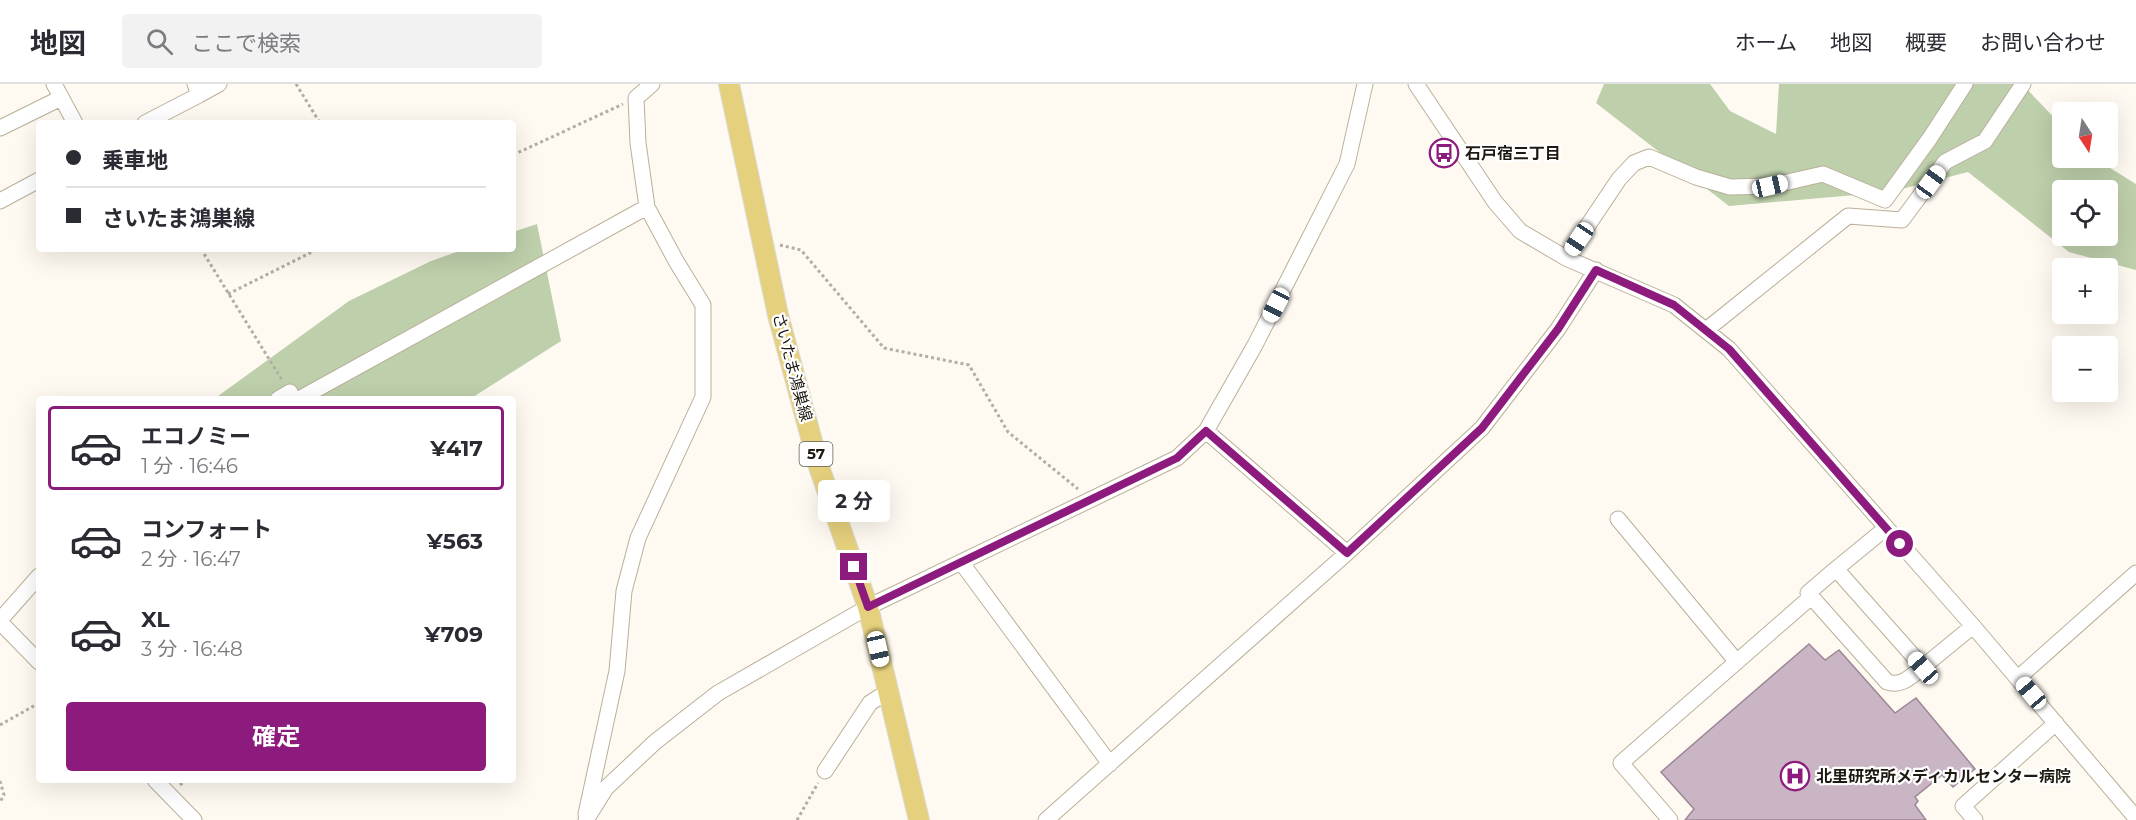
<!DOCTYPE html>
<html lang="ja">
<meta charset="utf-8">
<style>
body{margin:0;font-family:Montserrat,"Noto Sans JP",sans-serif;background:#f2f2f3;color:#2b2b33;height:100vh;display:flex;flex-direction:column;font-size:22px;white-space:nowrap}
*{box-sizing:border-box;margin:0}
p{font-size:20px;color:#7c7c81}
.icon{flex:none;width:33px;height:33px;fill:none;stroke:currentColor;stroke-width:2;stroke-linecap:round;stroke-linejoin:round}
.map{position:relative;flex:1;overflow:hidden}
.panel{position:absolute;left:36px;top:312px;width:480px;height:387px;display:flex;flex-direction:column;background:#fff;border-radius:6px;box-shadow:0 6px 24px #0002}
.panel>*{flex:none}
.guide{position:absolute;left:36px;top:36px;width:480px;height:132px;border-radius:6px;box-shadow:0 6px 24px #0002;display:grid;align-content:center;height:132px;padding:0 30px;background:#fff}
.needle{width:39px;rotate:168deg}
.controls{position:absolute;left:2052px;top:18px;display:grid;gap:12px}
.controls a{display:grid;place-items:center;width:66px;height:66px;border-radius:6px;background:#fff;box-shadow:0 6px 24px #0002;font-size:30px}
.end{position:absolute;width:27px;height:27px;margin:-14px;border:8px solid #8d1b7d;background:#fff;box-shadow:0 0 0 3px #fff}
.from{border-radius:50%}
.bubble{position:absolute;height:42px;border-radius:6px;background:#fff;box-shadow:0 6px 24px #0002;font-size:20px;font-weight:700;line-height:42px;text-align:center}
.car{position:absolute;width:18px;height:36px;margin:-18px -9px;border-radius:8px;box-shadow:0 0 4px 2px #0007;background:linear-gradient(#fff 24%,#345 0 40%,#fff 0 76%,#345 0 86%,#fff 0)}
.guide b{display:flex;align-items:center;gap:21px;height:57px;font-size:22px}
.guide b+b{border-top:2px solid #e1e1e2}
.guide i{width:15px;height:15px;background:#2b2b33}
ul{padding:10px 0 0;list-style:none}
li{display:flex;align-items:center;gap:18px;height:84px;margin:0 12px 9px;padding:0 18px;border:3px solid transparent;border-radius:6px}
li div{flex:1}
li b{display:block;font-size:22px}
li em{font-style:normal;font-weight:700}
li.selected{border-color:#8d1b7d}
li>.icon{width:54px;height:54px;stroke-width:1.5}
.button{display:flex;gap:12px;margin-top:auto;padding:12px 30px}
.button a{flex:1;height:69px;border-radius:6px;background:#8d1b7d;color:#fff;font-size:24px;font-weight:700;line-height:69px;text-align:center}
header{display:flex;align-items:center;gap:36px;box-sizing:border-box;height:84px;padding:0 30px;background:#fff;border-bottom:2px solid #e1e1e2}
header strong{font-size:28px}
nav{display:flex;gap:33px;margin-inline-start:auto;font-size:21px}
.search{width:420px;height:54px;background:#f2f2f3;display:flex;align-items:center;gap:15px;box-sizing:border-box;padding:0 21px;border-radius:6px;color:#7c7c81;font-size:22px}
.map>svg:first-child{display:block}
.green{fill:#becfab;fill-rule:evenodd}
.building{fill:#cab5c4;stroke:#9c8797;stroke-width:1.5}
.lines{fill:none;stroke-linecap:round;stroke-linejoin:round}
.minor-casing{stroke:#baaf99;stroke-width:17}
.major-casing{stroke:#dbdad9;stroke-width:22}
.path{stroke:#b2aea5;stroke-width:3;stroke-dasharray:3 3;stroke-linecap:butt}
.minor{stroke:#fff;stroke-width:15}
.major{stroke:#e5d07d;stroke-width:20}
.route{stroke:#8d1b7d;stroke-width:8}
.labels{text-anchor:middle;stroke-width:4.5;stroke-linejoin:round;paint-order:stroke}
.shield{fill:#fff;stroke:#625f59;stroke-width:1.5}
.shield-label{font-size:15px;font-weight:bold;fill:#1e1a12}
.poi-label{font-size:16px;font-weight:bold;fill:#1e1a12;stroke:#fff;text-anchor:start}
.street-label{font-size:16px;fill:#1e1a12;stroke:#fff}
</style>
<header>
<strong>地図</strong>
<div class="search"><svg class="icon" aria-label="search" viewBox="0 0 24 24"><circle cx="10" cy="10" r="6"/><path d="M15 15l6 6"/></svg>ここで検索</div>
<nav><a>ホーム</a><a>地図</a><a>概要</a><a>お問い合わせ</a></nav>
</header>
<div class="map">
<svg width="2136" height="736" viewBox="0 0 2136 736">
<rect width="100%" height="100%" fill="#fefaf1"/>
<path class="green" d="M1604 0H1710L1730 27 1776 50 1779 0H2022L2062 42V74H2094L2136 100V186L2069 168 1968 88 1890 108 1729 122 1596 19ZM2062 106H2108V152H2062Z
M537 140 561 257 470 315H214L349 217 431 177 465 165H513V148Z"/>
<path class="building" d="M1809 560 1825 576 1839 566 1895 629 1916 614 1975 685 1953 703 1942 691 1915 713 1918 717 1915 721 1926 736H1685L1694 725 1661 688Z"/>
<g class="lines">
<g class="minor-casing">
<path id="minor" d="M54 0 75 39
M1416 0 1495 118 1520 147 1566 174 1674 221 1729 265 1973 542 2136 734
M199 11 219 0
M145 39 199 11 195 0
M0 44 61 14
M0 117 39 96
M1566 174 1619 95 1634 79 1649 73 1696 93 1730 103 1770 102 1823 90 1885 116 1930 54 1965 0
M1706 246 1848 132 1902 136 1945 78 1985 57 2023 0
M278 315 290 308
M299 315 647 123
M1206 347 1347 469
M1618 435 1737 578
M1886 444 1836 485 1923 583 1973 542
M961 478 1110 680
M1836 485 1808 509 1887 598C1902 603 1911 592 1923 583
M0 536 39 492
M0 538 39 578
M2018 594 2136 489
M825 687 870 619 887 608
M155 696 194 736
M586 730 617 587 624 507 638 454 703 313V221L676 177 647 123 638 59 636 14 652 0
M586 736 606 704 655 658 718 609 868 523 1177 374 1206 347 1255 261 1347 80 1365 0
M1046 736 1347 469 1482 344 1558 245 1596 186
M1670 736 1621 679 1811 513
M1975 736 1963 722 2056 639"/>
</g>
<g class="major-casing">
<path id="major" d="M729 0 778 231 819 383 868 523 919 736"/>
</g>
<path class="path" d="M296 0 320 39
M513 71 623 20
M780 161 801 166 884 264 969 281 1008 348 1078 405
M201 165 282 296
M228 210 318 165
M0 641 39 619
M0 697 4 711 0 718
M180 701 186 696
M797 736 818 699"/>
<use href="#minor" class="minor"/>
<use href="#major" class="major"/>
</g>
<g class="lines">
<path class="route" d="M854 483 868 523 1177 374 1206 347 1347 469 1482 344 1558 245 1596 186 1674 221 1729 265 1900 460"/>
</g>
<defs>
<g id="bus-ring" transform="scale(1.5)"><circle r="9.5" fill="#fff" stroke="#8d1b7d" stroke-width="1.5"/><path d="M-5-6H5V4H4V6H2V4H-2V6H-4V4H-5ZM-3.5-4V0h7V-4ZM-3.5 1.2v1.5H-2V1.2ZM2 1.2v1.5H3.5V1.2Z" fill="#8d1b7d"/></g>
<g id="hospital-ring" transform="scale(1.5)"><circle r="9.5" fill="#fff" stroke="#8d1b7d" stroke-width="1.5"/><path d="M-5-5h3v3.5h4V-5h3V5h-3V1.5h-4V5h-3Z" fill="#8d1b7d"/></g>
</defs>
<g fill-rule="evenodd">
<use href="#bus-ring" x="1444" y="69"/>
<use href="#hospital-ring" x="1795" y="692"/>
</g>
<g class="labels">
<rect class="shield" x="799.5" y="358" width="33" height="24" rx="4.5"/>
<g class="shield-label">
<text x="816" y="375">57</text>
</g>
<g class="poi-label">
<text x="1465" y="75">石戸宿三丁目</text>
<text x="1816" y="698">北里研究所メディカルセンター病院</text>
</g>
<g class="street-label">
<text transform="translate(793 283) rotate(75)" y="6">さいたま鴻巣線</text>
</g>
</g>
</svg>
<div class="controls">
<a><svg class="needle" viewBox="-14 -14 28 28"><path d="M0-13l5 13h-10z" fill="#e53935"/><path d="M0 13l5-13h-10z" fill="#7c7c81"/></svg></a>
<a><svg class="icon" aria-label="locate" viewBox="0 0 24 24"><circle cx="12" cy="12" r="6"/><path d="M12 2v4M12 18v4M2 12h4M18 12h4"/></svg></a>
<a>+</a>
<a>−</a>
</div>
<i class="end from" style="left:1900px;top:460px"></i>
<i class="end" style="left:854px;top:483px"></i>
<div class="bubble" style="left:818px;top:396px;width:72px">2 分</div>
<i class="car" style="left:1931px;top:98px;rotate:36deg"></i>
<i class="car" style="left:1770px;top:102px;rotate:77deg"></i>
<i class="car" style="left:1579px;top:155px;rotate:214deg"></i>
<i class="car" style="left:1276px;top:221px;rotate:207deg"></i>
<i class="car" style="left:878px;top:565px;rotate:167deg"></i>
<i class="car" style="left:1923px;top:584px;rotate:319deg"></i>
<i class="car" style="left:2031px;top:609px;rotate:320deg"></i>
<div class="guide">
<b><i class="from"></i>乗車地</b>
<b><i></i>さいたま鴻巣線</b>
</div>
<section class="panel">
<ul>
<li class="selected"><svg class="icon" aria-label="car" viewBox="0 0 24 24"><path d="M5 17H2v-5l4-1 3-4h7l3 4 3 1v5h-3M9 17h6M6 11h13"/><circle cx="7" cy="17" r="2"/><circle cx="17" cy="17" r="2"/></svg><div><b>エコノミー</b><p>1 分 · 16:46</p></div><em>¥417</em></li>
<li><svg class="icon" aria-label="car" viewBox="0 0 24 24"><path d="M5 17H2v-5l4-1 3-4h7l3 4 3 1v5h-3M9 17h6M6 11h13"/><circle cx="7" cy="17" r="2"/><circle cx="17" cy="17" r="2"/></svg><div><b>コンフォート</b><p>2 分 · 16:47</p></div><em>¥563</em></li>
<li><svg class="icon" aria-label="car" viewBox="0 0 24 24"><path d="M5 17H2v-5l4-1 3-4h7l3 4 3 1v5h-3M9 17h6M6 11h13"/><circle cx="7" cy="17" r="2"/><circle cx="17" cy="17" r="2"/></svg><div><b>XL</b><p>3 分 · 16:48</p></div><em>¥709</em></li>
</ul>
<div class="button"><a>確定</a></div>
</section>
</div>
